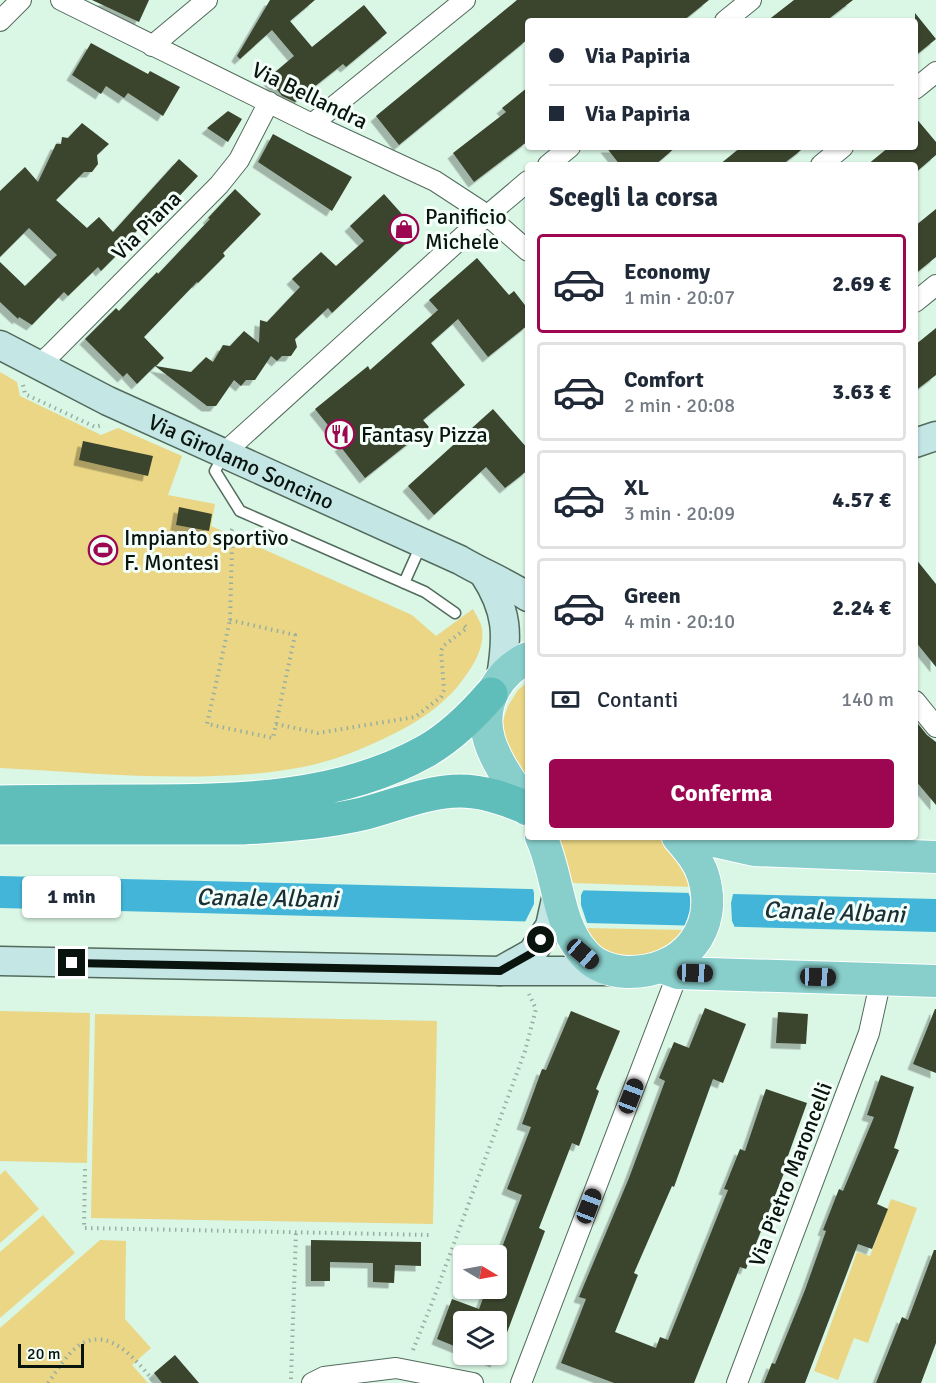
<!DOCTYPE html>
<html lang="it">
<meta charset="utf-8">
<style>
body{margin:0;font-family:Signika,sans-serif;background:#f6f6f7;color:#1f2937;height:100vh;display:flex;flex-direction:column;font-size:22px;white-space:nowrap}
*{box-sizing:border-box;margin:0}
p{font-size:20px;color:#747a83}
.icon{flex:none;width:33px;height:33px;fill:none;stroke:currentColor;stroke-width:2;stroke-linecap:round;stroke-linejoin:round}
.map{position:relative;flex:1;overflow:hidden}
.panel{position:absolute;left:525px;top:162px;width:393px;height:678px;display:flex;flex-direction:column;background:#fff;border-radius:6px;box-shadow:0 2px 4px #0004}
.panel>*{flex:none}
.hud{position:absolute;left:525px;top:18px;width:393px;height:132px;border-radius:6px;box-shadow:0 2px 4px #0004;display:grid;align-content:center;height:132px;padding:0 24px;background:#fff}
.needle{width:39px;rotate:100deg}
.tools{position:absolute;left:453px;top:1245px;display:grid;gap:12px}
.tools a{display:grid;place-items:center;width:54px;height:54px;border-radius:6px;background:#fff;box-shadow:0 2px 4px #0004;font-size:30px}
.scale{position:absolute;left:18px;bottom:15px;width:66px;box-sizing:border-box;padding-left:6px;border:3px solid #0a140f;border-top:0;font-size:16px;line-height:21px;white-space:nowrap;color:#0a140f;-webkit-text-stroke:4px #f3fff8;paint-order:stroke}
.end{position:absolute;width:27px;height:27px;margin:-14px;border:8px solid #0a140f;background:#fff;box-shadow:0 0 0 3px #fff}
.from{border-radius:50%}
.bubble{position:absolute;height:42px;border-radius:6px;background:#fff;box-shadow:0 2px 4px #0004;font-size:20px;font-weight:800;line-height:42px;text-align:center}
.car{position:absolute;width:18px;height:36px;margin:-18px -9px;border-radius:8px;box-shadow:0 0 4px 2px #0007;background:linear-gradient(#222 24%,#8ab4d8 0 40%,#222 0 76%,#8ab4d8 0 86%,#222 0)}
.hud b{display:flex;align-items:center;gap:21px;height:57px;font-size:22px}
.hud b+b{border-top:2px solid #e0e1e3}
.hud i{width:15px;height:15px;background:#1f2937}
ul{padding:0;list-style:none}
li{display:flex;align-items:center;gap:18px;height:99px;margin:0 12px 9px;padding:0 12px;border:3px solid #e0e1e3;border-radius:6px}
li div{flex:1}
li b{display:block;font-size:22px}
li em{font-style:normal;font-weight:800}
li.selected{border-color:#9d0651}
li>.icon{width:54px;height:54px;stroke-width:1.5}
h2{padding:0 24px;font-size:27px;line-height:72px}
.pay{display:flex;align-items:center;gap:15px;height:66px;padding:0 24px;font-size:22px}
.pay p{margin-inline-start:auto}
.button{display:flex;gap:12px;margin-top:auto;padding:12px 24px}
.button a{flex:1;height:69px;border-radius:6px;background:#9d0651;color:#fff;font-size:24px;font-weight:800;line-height:69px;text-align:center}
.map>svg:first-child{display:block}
.green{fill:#ead685}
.water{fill:#43b5d9}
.pier{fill:#daf6e5}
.building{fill:#3a442e;filter:url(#shadow)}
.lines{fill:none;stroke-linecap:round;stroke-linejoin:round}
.service-casing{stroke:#526b5c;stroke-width:13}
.minor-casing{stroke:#526b5c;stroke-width:22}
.secondary-casing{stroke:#526b5c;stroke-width:31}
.primary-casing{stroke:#fff;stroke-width:34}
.trunk-casing{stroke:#fff;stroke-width:35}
.path{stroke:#98aea1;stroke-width:4;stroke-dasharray:1.5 4.5;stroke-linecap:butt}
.service{stroke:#fff;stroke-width:10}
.minor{stroke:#fff;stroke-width:20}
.secondary{stroke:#c4e6e5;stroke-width:28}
.primary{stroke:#88cecb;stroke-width:32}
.trunk{stroke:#60beba;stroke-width:33}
.route{stroke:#0a140f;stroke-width:8}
.labels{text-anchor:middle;stroke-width:6;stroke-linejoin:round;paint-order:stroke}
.street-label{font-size:22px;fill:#0a140f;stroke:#f3fff8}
.poi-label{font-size:22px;fill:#0a140f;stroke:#f3fff8;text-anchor:start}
.water-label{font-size:24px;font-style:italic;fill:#1b2f36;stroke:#f3fff8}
</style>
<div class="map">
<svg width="936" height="1383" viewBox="0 0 936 1383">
<defs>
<filter id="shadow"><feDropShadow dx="-5.5" dy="5.5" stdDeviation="0" flood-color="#0004"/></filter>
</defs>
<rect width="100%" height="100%" fill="#daf6e5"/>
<path class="green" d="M0 372 17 382 20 396 101 435 118 428 182 456 168 495 215 504 211 526 412 615 436 636 473 609C476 615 481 622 482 629 485 650 470 671 458 686 439 708 418 722 393 734 366 748 333 761 303 767 207 785 98 773 0 768Z
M528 682V785L510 761 501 726 508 706 518 690Z
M557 837H663L694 887 573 883Z
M582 928 689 930 660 955 616 957 594 945Z
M0 1011 90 1013 87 1163 0 1161Z
M95 1014 437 1021 433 1224 91 1218Z
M5 1170 39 1209 0 1243V1175Z
M891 1199 917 1208 868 1343 854 1338 838 1380 814 1371 857 1252 870 1256Z
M43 1215 75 1253 0 1318V1252Z
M100 1240 126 1241 125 1319 151 1348 132 1365 148 1383H0V1328Z"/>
<path class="water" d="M0 876 936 899V932L0 908Z"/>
<path class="pier" d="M532 885 585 887 581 895V905L588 926 524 924 534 904V893Z
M687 889 734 890 731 903 732 921 736 930 684 928 691 908 690 897Z"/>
<path class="building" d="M92 0H149L139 22Z
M270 0H315L290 21 312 47 364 5 387 33 346 67 343 64 295 102 282 96 268 78 294 56 272 30 240 59 237 56Z
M517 0H709L683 21H528V39L399 145 376 116Z
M794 0H853L826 21H767Z
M915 13 936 39 915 56Z
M91 43 148 74 150 71 180 87 163 116 128 93 124 98 106 86 101 94 72 75Z
M528 87V141L474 182 453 153 506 112 502 108Z
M228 111 242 119 228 142 207 128Z
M915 117 936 142V155L915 173V165H867L889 147H915Z
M82 123 109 144 97 155 98 164 92 172H84L56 200 87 228 99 217 113 232 179 159 198 176 156 221 150 216 125 244 126 246 101 271 98 267 68 296 64 292 32 325 19 317 18 319 0 302V262L25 286 57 255 29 228 0 257V191L25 167 38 182 56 144H61L62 137 68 138Z
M273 134 352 177 332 211 258 162Z
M606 147H676L655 165H620Z
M741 147H805L782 165H719Z
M235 189 261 214 223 253 225 256 198 283 197 282 144 337 164 358 156 366 191 372 206 357 213 362 223 345 230 346 244 331 259 343 260 320 267 322 300 287 292 279 321 252 336 266 364 241 350 226 384 194 418 232 332 313 328 308 295 339 297 347 291 356H282L277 361 271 356 255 380H246L241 386 234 380 216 406H207L155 366 137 384 127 373 123 377 85 339 116 308 119 311 157 272 158 274 210 219 208 218Z
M936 209V257L915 274V226Z
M477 258 509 295 514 291 528 309V325L488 357 458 319 431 343 465 385 423 420 429 427 365 478 340 446 343 444 315 409 368 366 370 370 438 310 429 300Z
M936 328V375L915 391V345Z
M493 409 528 449V470L505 488 486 467 434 515 408 486Z
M83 441 153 456 148 476 79 460Z
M179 507 212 514 209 531 176 525Z
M915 558 936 584V667L915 641Z
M915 720 927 735 936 742V805L915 780Z
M705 1008 746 1024 723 1083 713 1079 674 1187 672 1186 634 1273 638 1275 615 1332 656 1348 660 1337 668 1340 728 1190 724 1189 740 1149 745 1151 766 1089 807 1103 784 1167 786 1168 746 1269 740 1267 694 1383H614L561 1363 586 1299 579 1297 629 1178 665 1081 659 1078 674 1042 689 1048Z
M935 1009H936V1073L913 1064Z
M571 1011 620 1031 596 1089 599 1091 579 1146 572 1143 539 1228 545 1231 496 1362 477 1354H496V1322H464V1350L437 1339 452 1299 479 1309 487 1288H496V1263L522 1195 507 1189 531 1127 522 1124 542 1069 546 1070Z
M778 1012 808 1014 806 1044 776 1043Z
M881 1075 914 1087 894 1148 899 1150 877 1204 888 1209 872 1249 858 1244 805 1383H764L772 1363 775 1364 805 1290 826 1231 823 1230 839 1189 843 1191 874 1117 867 1115Z
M311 1240 421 1242V1266L395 1265 394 1283 373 1282V1263L330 1262V1281H311Z
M934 1250H936V1343L921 1383H876L902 1317 908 1320Z
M175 1355 199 1383H162L154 1373Z"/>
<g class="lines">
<g class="service-casing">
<path id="service" d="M223 456 215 471 240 511 425 592 455 613
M404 583 421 545"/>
</g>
<g class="minor-casing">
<path id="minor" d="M61 0 312 124 435 181 487 215 528 251
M0 21 21 0
M725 21 751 0
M152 46 207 0
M915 89 936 72
M312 124 465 0
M548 165 570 147
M821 165 843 147
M915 302 936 285
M37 366 51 354 219 185 239 160 269 102
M224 453 469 231 528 181
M915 701 936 727
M312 1383 324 1377 396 1368 473 1383
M521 1383 678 973
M737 1383 869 1033 881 979"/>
</g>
<g class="secondary-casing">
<g id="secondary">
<path id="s1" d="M0 345 108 401 460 560C482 573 507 583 528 597"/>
<path d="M915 443 936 436"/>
<path d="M484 574C508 611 508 635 501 677"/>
<path d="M0 961 500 971H612"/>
<path d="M500 971 532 953 550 926 558 890"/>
</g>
</g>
<g class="primary-casing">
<path id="primary" d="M528 658C513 665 503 674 495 688 469 735 507 772 528 810
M541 837C558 873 557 923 583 952 594 966 610 971 627 972 683 973 720 930 703 875 698 860 688 849 678 837
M696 837 754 850 936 857
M661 967 678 973 936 981"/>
</g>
<g class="trunk-casing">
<path id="trunk" d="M0 802C46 801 91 801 137 801 234 801 339 800 426 751 452 736 472 716 491 694
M0 828H243C283 826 323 823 362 814 394 806 427 791 460 791 484 791 506 799 527 808"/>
</g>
<path class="path" d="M23 385 25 394 95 427 103 425
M230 620 295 635 273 738 207 724Z
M230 620 232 548 230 534 234 525
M276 724 318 733 415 717 441 697 444 690 441 651 443 646 467 628 464 625
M85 1169 84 1228 432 1235
M413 1350 432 1303 525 1051 536 1009 529 994
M291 1379 296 1232
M48 1383C57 1371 66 1355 78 1346 109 1324 138 1362 155 1383"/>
<use href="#service" class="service"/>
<use href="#minor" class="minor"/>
<use href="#secondary" class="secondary"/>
<use href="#primary" class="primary"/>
<use href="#trunk" class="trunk"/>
</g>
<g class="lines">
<path class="route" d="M72 963 500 971 532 953 541 940"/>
</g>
<defs>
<g id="shop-ring" transform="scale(1.5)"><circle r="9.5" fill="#f3fff8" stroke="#9d0651" stroke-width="1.5"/><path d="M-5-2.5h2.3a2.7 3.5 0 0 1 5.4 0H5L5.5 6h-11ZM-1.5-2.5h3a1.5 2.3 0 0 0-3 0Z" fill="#9d0651"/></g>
<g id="restaurant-ring" transform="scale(1.5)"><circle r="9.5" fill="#f3fff8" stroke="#9d0651" stroke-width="1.5"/><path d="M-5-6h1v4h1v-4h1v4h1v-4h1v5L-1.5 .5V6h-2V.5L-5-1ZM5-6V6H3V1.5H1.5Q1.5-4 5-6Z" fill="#9d0651"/></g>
<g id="stadium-ring" transform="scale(1.5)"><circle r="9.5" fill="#f3fff8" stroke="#9d0651" stroke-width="1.5"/><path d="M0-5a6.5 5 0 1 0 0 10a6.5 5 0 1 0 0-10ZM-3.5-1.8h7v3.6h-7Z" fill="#9d0651"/></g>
</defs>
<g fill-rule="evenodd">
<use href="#shop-ring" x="404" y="229"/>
<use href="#restaurant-ring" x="340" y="434"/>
<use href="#stadium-ring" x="103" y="550"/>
</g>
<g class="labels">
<g class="street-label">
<text transform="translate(310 95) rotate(26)" y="8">Via Bellandra</text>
<text transform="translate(146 225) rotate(-45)" y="8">Via Piana</text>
<text dy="8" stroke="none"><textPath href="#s1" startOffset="268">Via Girolamo Soncino</textPath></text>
<text transform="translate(790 1174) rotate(-69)" y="8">Via Pietro Maroncelli</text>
</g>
<g class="poi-label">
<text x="425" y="224">Panificio<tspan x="425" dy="25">Michele</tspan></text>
<text x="361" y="442">Fantasy Pizza</text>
<text x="124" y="545">Impianto sportivo<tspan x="124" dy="25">F. Montesi</tspan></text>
</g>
<g class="water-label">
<text transform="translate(267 898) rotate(1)" y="8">Canale Albani</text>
<text transform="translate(834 912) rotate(2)" y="8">Canale Albani</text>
</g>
</g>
</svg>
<div class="tools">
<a><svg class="needle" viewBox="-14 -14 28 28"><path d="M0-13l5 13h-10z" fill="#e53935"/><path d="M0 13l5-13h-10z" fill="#747a83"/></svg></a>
<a><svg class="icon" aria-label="layers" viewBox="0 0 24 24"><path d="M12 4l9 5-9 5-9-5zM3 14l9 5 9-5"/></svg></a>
</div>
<div class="scale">20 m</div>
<i class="end from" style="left:541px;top:940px"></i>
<i class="end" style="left:72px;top:963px"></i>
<div class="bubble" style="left:22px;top:876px;width:99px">1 min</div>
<i class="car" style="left:583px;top:954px;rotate:131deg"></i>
<i class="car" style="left:695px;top:973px;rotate:92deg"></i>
<i class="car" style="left:818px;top:977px;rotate:92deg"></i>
<i class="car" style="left:631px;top:1096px;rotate:21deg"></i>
<i class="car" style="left:589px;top:1206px;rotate:21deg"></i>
<div class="hud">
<b><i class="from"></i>Via Papiria</b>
<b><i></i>Via Papiria</b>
</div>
<section class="panel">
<h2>Scegli la corsa</h2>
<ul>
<li class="selected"><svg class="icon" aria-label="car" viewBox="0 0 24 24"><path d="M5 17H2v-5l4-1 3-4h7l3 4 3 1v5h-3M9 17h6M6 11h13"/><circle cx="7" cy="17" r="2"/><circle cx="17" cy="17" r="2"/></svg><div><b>Economy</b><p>1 min · 20:07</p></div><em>2.69 €</em></li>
<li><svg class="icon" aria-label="car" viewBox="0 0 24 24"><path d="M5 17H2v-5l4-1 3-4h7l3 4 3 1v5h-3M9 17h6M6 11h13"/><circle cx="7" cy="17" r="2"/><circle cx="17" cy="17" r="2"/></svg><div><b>Comfort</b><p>2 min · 20:08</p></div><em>3.63 €</em></li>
<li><svg class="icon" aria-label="car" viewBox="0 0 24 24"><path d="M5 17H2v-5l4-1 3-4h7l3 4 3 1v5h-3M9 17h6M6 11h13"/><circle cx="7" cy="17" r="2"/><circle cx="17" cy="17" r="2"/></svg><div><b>XL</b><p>3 min · 20:09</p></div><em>4.57 €</em></li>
<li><svg class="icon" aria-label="car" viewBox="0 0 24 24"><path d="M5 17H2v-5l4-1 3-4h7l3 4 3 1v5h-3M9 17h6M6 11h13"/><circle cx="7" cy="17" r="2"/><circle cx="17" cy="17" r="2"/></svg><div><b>Green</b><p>4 min · 20:10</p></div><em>2.24 €</em></li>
</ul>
<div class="pay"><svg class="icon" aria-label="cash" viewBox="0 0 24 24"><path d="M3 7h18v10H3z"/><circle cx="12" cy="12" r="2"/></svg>Contanti<p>140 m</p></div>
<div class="button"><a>Conferma</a></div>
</section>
</div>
